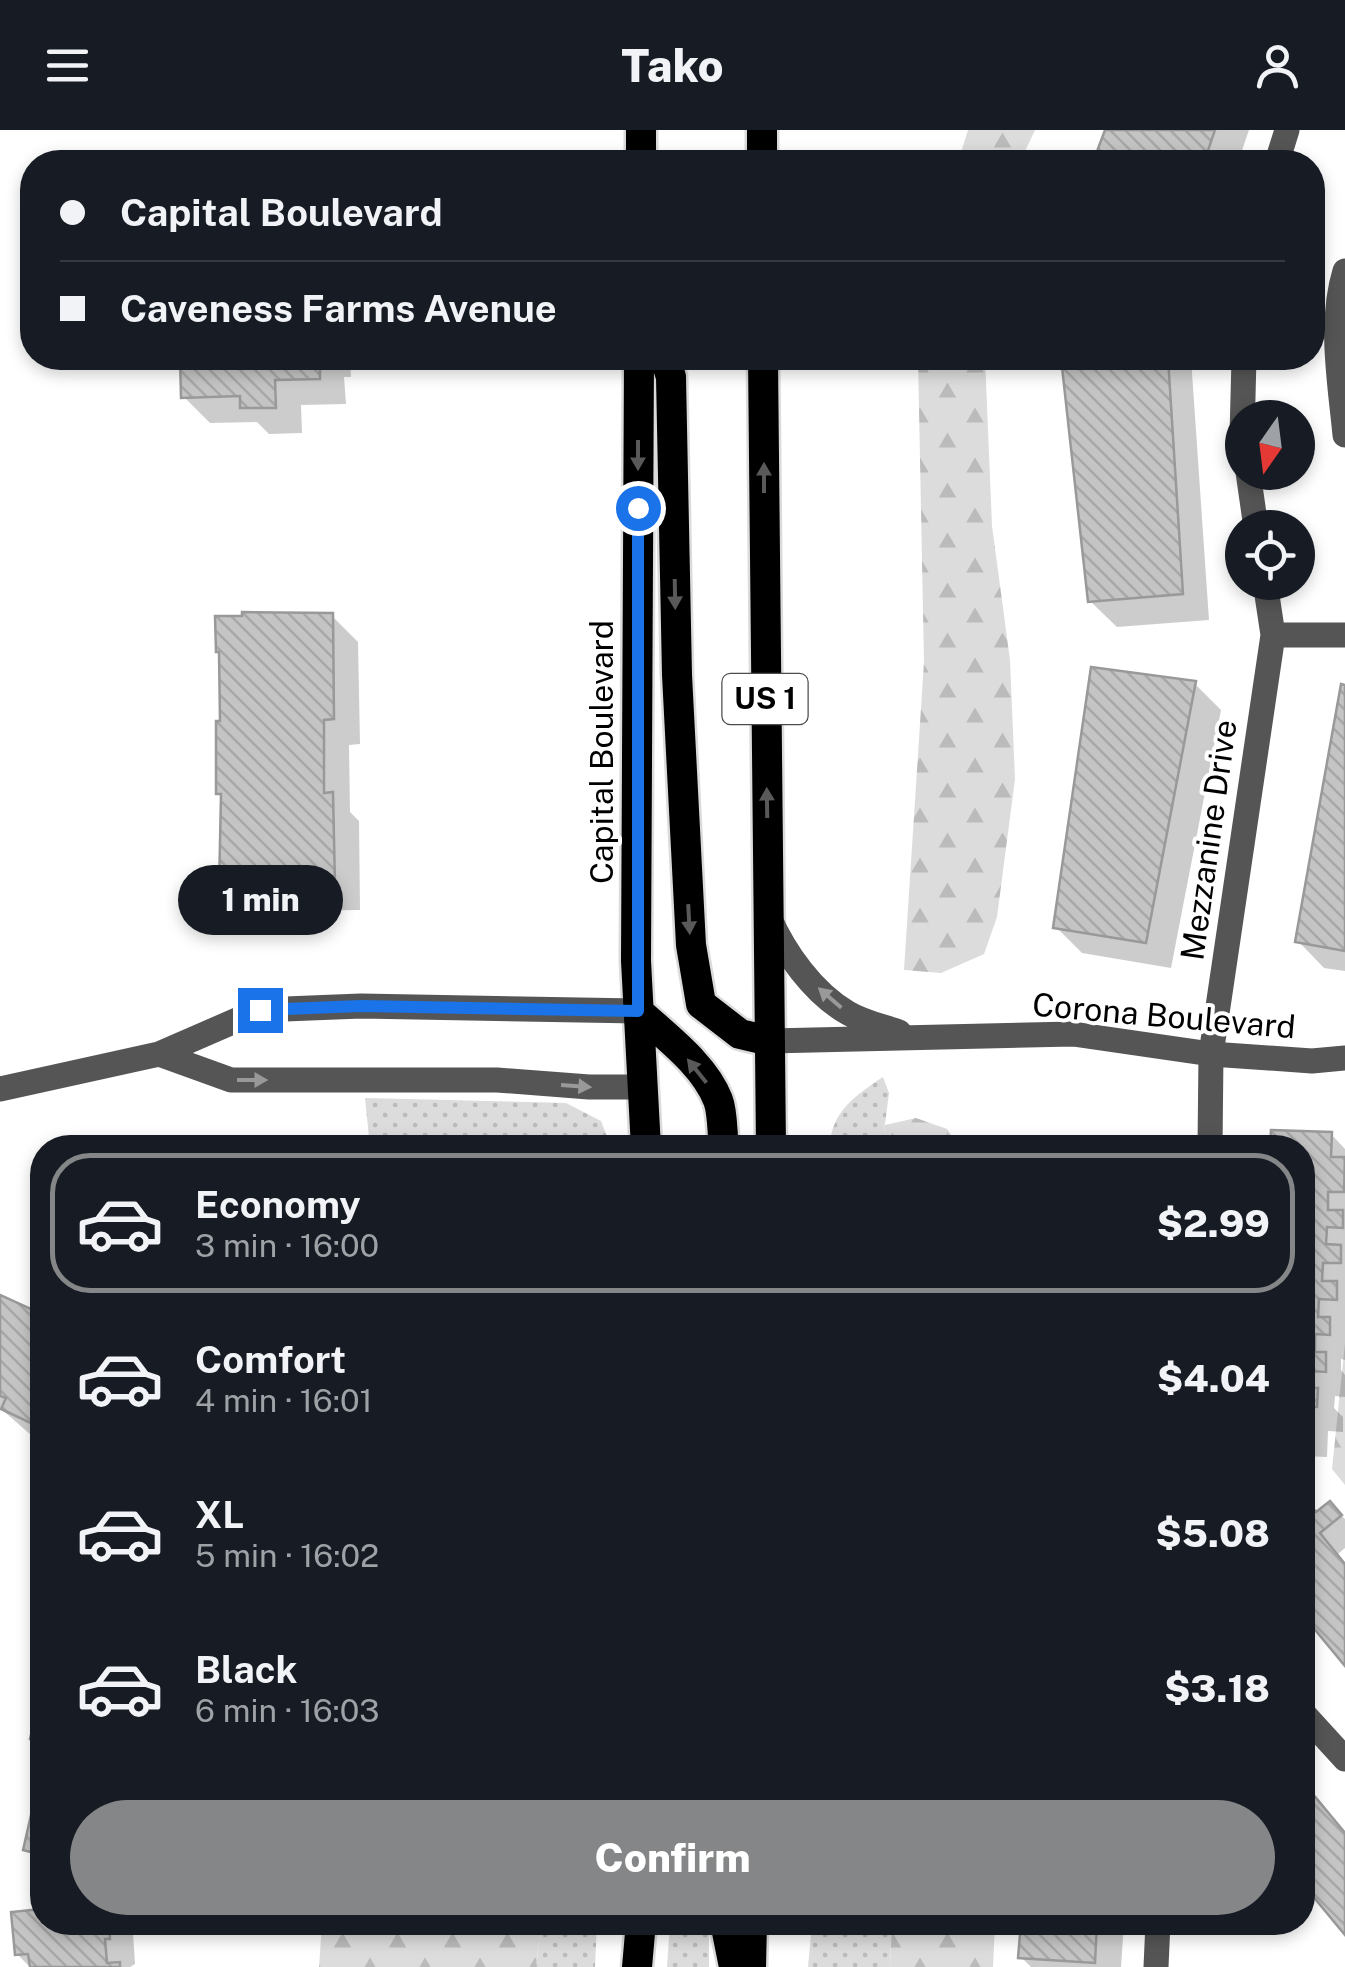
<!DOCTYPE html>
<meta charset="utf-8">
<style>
body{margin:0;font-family:"Public Sans",sans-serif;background:#242831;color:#f1f3f6;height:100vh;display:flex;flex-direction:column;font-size:38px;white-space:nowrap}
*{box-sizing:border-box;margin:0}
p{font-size:32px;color:#9ea1a6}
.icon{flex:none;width:55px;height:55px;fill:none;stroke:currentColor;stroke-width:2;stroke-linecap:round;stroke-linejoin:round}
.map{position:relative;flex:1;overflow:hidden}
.details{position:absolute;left:30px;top:1005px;width:1285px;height:800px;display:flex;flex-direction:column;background:#171b24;border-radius:40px;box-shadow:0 5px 15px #0003}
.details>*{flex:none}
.banner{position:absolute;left:20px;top:20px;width:1305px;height:220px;border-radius:40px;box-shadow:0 5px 15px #0003;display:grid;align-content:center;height:220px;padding:0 40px;background:#171b24}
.needle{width:65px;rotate:194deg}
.fabs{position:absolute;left:1225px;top:270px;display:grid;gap:20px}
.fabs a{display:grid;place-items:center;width:90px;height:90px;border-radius:50%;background:#171b24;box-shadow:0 5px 15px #0003;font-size:50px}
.end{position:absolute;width:45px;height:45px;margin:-22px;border:12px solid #1a73e8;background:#fff;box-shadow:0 0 0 5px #fff}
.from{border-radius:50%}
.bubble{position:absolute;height:70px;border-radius:35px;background:#171b24;box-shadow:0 5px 15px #0003;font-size:32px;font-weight:800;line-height:70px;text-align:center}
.banner b{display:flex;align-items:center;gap:35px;height:95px;font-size:38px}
.banner b+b{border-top:2px solid #363941}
.banner i{width:25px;height:25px;background:#f1f3f6}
ul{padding:18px 0 0;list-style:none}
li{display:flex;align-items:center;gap:30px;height:140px;margin:0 20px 15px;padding:0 20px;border:5px solid transparent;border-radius:40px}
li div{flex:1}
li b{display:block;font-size:38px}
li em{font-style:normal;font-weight:800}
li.active{border-color:#858687}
li>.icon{width:90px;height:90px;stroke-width:1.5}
.primary-button{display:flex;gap:20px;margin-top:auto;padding:20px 40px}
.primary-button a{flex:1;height:115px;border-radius:60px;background:#858687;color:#fff;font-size:40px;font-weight:800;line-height:115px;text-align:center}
header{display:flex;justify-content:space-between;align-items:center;height:130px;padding:0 40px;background:#171b24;font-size:45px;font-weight:800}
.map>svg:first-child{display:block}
.grass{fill:url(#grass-dots)}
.forest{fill:url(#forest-firs)}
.shadow{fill:#0003}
.building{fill:url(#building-back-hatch);stroke:#999;stroke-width:2.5}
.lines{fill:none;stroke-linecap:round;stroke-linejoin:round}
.highway-casing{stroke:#dbdbdb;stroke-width:35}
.minor{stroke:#555;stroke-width:25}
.highway{stroke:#000;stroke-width:30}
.oneway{fill:#595959}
.oneway2{fill:#999}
.route{stroke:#1a73e8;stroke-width:12}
.labels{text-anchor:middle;stroke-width:8;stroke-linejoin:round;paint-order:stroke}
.shield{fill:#fff;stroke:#4c4c4c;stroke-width:2.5}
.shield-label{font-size:30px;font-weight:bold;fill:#000}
.street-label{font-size:32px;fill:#000;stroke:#fff}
</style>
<header><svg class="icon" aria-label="menu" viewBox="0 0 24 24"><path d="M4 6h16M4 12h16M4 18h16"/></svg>Tako<svg class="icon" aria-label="person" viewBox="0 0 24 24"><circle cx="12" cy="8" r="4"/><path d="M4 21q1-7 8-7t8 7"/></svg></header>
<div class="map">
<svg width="1345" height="1837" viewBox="0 0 1345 1837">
<defs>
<pattern id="grass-dots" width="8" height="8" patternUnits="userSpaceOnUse" patternTransform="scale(2.5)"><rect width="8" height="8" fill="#dcdcdc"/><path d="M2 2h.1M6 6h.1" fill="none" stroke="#bbb" stroke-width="1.8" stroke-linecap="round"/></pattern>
<pattern id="forest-firs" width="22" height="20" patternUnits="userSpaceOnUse" patternTransform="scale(2.5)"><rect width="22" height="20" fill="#dcdcdc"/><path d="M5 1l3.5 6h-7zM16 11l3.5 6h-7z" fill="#bbb"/></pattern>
<pattern id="building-back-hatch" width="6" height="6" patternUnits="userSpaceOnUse" patternTransform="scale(2.5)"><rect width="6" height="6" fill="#c4c4c4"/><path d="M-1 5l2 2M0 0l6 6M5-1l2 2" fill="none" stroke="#a7a7a7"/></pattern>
</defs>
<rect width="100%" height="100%" fill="#fff"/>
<path class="grass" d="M883 947 889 963 882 1017 830 1018C830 982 856 965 883 947Z
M365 968 566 973 601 991 611 1017H370Z
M541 1793H597L595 1837H536Z
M670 1793H709V1837H667Z
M812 1793H892L890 1837H808Z"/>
<path class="forest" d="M968 0H1035L1020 32H958Z
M918 228H985L992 396 1010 530 1015 649 997 787 984 824 941 843 904 840 924 532Z
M916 988 947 999 960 1017H882L885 995Z
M1345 1213V1355L1332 1339Z
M322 1793V1792L541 1793 536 1837H319Z
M892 1793H995L993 1837H890Z"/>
<path class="shadow" d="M1107 0H1249L1238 32H1096Z
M183 228H350L351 247H344L346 274 301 275 302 303 269 304 257 292 210 293 184 267Z
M1064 228H1191L1209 490 1117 497 1090 471Z
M332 486 358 512 360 614 349 615 350 682 359 691 360 780 283 781V785H248L221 759 223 668 219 663 222 525 218 521Z
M1194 553 1221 580 1171 838 1082 823 1056 797Z
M1345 557V841L1324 838 1298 811Z
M1331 1004 1345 1019V1230L1341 1229V1240L1345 1245V1267L1335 1266 1334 1278 1343 1287V1302L1328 1301 1327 1327 1302 1326V1018Z
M0 1167 42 1187V1311L31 1305 0 1278Z
M1304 1371 1317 1384 1330 1374 1345 1389V1418L1338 1424 1345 1433V1532L1302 1480Z
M40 1574 42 1575V1736L26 1719 42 1650 36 1644 42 1617 32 1608Z
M1302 1649 1345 1701V1801L1302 1749Z
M42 1782V1792H123L133 1803 135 1834 130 1837H30L17 1824 14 1784Z
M1023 1792H1124L1121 1837H1031L1021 1827Z"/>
<path class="building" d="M1105 0H1215L1204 32H1093Z
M180 228H320V249L275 250 276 278H240V266L181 268Z
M1061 228H1168L1183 464 1088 472Z
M242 482 333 483 334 589 324 590V663L333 662 335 755 258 756V759L219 760 221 664H216V591H220L219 522H216L215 486H242Z
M1091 537 1196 551 1146 813 1053 798Z
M1341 554 1345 555V821L1295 812Z
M1271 1000 1332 1002 1331 1027H1345L1344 1062H1328V1080H1343V1098L1327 1097 1326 1114 1341 1115V1133H1323L1322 1151H1337V1170L1319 1169 1318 1187H1330V1205L1315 1204V1222H1326V1242L1309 1241V1258H1318L1317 1277 1302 1276V1018H1270Z
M0 1165 42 1184V1288L37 1296 1 1279 6 1268 0 1266Z
M1305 1368 1316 1382 1330 1371 1342 1385 1320 1403 1345 1434V1536L1302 1484Z
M39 1571 42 1572V1725L23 1720 40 1646 33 1644 41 1611 30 1609Z
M1302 1651 1345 1703V1805L1302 1753Z
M42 1779V1792H109L110 1809H105L107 1833 120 1832V1837H30L28 1824 15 1825 11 1782Z
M1021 1792H1097L1095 1833 1018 1828Z"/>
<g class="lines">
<g class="highway-casing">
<path id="highway" d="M641 0V32
M762 0V32
M639 228 636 831 646 1018
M665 228 671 247 677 545 691 815 701 874 740 904 770 911
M763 228 771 1018
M638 881C665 906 704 934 718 970 723 983 722 1003 724 1018
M725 1792 734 1837
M637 1837 641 1792
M751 1837 752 1792"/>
</g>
<path class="minor" d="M1277 32 1287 0
M1345 141C1329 193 1340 252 1345 305
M1242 306 1244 228
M1248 342 1256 398
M1273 505H1345
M769 787C785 823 813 863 848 883 863 892 882 896 899 902
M770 911 1073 904 1211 924 1312 931 1345 928
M159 924 231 950H497L589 957H644
M0 959 159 924 260 880 361 876 638 881
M1210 1018 1211 924 1273 505 1265 452
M1302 1582 1345 1629
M1156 1837 1158 1792"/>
<use href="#highway" class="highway"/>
</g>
<defs><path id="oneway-solid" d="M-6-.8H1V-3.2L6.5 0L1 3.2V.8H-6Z" transform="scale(2.5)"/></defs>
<g class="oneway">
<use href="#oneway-solid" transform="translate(638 325) rotate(90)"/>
<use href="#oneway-solid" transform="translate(764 348) rotate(-90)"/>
<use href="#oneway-solid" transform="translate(675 464) rotate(89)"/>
<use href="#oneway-solid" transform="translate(767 673) rotate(-91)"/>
<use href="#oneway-solid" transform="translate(689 789) rotate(87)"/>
<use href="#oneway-solid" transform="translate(697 941) rotate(-129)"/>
</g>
<g class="oneway2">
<use href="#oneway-solid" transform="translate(830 868) rotate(-139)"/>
<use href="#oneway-solid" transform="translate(252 950)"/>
<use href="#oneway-solid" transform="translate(576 956) rotate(4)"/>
</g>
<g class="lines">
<path class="route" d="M260 880 361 876 638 881V378"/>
</g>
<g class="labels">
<rect class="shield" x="722.5" y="544" width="85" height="50" rx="8"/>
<g class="shield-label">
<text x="765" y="579">US 1</text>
</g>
<g class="street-label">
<text transform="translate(602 622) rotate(-90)" y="11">Capital Boulevard</text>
<text transform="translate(1209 710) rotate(-82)" y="11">Mezzanine Drive</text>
<text transform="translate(1164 886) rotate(5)" y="11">Corona Boulevard</text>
</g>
</g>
</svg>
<div class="fabs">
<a><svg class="needle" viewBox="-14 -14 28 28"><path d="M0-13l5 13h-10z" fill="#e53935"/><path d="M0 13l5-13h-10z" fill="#9ea1a6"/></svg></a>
<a><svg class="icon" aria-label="locate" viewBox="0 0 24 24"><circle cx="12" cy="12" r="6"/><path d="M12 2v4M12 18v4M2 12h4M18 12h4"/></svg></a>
</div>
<i class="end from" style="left:638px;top:378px"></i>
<i class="end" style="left:260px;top:880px"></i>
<div class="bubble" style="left:178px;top:735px;width:165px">1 min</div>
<div class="banner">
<b><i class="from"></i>Capital Boulevard</b>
<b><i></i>Caveness Farms Avenue</b>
</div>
<section class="details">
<ul>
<li class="active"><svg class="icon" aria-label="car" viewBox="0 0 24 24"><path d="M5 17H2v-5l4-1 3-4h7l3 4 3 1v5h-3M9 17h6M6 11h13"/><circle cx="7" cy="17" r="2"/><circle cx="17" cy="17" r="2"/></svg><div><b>Economy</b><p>3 min · 16:00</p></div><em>$2.99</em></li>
<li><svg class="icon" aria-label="car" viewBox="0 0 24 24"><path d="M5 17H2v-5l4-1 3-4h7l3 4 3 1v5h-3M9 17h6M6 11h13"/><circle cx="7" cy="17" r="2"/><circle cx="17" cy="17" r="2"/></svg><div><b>Comfort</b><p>4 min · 16:01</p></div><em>$4.04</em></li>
<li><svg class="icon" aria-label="car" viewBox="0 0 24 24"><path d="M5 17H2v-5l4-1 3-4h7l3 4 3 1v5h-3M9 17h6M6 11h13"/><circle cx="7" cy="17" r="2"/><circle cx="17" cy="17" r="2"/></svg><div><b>XL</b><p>5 min · 16:02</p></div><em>$5.08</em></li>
<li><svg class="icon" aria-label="car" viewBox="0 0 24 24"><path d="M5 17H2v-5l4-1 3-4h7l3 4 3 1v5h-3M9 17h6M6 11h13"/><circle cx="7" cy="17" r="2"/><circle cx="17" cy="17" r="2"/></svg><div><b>Black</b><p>6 min · 16:03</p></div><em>$3.18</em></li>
</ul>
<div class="primary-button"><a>Confirm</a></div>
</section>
</div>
